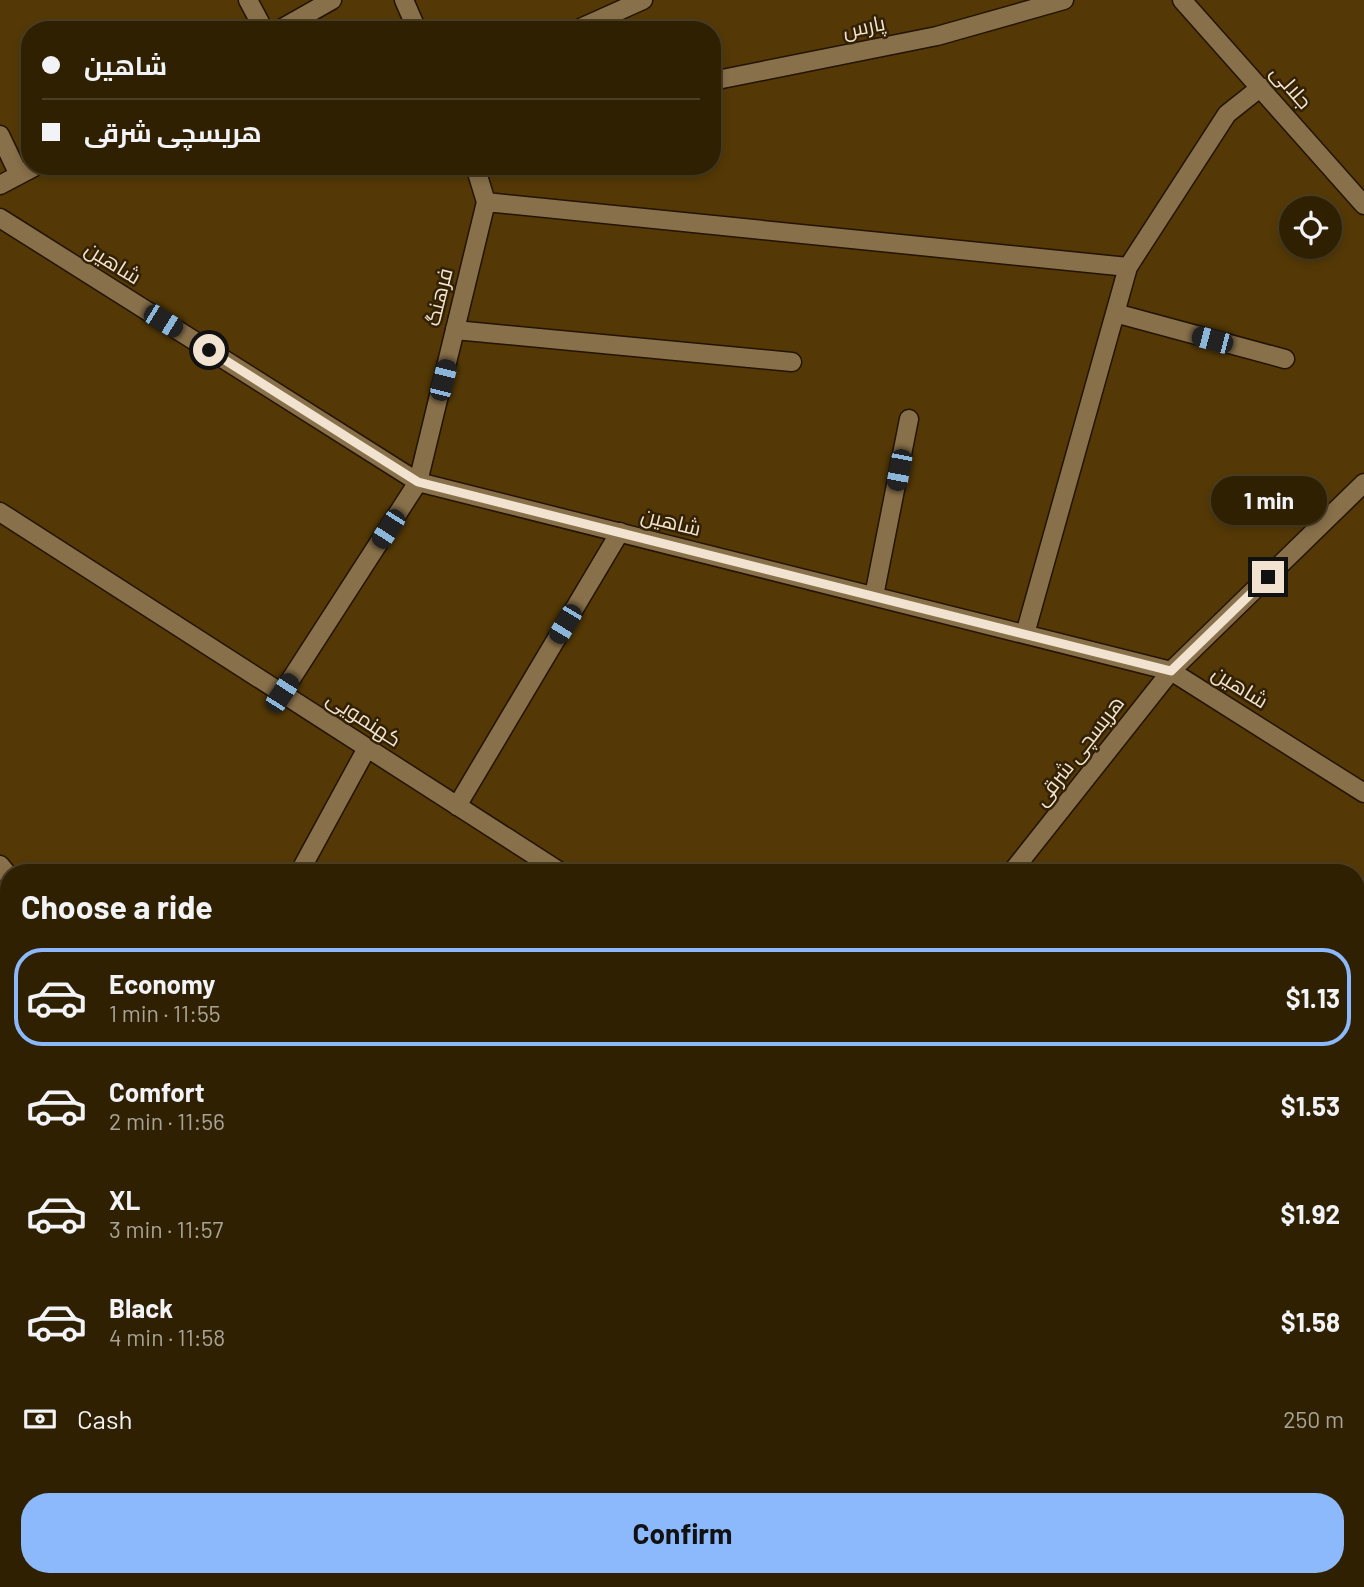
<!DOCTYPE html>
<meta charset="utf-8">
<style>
body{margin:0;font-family:Barlow,Cairo,sans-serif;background:#3b2d11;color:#f1f3f6;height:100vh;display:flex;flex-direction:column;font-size:26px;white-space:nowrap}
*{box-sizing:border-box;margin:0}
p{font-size:23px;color:#a7a399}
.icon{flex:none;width:38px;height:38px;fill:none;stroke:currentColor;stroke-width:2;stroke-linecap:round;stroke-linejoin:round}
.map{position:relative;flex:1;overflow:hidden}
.sheet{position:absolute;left:0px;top:864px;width:1365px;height:723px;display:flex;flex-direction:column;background:#2f2002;border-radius:28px 28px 0 0;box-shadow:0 4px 10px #0003,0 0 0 2px #4a3e24}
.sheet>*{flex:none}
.banner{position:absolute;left:21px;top:21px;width:700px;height:154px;border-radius:28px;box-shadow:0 4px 10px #0003,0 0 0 2px #4a3e24;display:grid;align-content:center;height:154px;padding:0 21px;background:#2f2002}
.tools{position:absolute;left:1279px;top:196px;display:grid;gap:14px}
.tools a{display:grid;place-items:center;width:63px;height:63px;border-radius:50%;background:#2f2002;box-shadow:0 4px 10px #0003,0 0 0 2px #4a3e24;font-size:35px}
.end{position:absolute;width:32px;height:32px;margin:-16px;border:9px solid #f1e3cf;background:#111;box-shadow:0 0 0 4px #111}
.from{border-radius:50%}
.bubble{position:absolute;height:49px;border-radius:24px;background:#2f2002;box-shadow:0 4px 10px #0003,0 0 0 2px #4a3e24;font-size:23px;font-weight:700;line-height:49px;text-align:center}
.car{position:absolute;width:21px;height:42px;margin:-21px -10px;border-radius:9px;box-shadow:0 0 5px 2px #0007;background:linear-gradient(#222 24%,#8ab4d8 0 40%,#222 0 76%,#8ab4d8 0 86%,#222 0)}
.banner b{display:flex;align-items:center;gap:24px;height:66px;font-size:26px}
.banner b+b{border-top:2px solid #4a3e24}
.banner i{width:18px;height:18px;background:#f1f3f6}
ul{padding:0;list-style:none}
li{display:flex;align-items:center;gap:21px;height:98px;margin:0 14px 10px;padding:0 7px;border:4px solid transparent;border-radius:28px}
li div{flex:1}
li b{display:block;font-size:26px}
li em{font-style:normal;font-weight:700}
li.on{border-color:#8bb9fc}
li>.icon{width:63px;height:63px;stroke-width:1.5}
h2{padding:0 21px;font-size:32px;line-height:84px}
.pay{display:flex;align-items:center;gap:18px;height:77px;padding:0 21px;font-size:26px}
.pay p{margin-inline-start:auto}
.action{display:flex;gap:14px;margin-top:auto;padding:14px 21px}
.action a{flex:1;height:80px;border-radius:28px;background:#8bb9fc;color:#111;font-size:28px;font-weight:700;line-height:80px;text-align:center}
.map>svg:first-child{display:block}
.green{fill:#543906;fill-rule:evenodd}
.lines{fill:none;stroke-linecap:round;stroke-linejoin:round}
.lane-casing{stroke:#231300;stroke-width:21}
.street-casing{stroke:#231300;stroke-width:21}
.secondary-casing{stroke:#231300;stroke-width:21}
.lane{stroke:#88704a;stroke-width:18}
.street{stroke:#88704a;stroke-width:18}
.secondary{stroke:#88704a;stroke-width:18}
.route{stroke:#f1e3cf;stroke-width:9}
.labels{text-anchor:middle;stroke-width:5;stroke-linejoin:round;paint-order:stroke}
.street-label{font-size:21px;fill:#f1e3cf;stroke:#322105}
</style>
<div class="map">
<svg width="1364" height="1587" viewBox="0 0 1364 1587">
<rect width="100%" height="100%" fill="#3f2a02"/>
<path class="green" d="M0 0H1364V1587H0ZM30 30H712V166H30ZM1292 208H1330V247H1292ZM9 873H1356V1578H9Z"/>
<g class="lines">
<g class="lane-casing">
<path id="lane" d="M576 30 643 0
M455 330 792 362
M457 806 620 532"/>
</g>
<g class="street-casing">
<path id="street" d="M248 0 264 30
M404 0 417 30
M1182 0 1364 205
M279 30 332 0
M712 81 937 36 1064 0
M0 135 19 175
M0 185 36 166
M486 202 1128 267
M0 218 418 482 1171 671 1364 793
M1115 313 1285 359
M0 512 562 873
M874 596 909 419
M1025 634 1128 267 1227 114 1261 87
M282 693 418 482 486 202 475 166
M0 865 9 876
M299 873 367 748
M0 969 9 971
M1356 1019 1364 1010
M1356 1379 1364 1383
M0 1398 9 1431
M47 1578 50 1587
M481 1578 483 1587
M707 1578 709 1587
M1201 1578 1215 1587"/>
</g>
<g class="secondary-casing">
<path id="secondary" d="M1011 873 1171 671 1364 483
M1356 1184 1364 1185
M0 1374 9 1371"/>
</g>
<use href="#lane" class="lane"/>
<use href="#street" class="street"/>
<use href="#secondary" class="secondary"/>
</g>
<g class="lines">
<path class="route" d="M209 350 418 482 1171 671 1268 577"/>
</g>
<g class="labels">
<g class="street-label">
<text transform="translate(864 27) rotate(-11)" y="7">پارس</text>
<text transform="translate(1291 87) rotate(49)" y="7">جلالی</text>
<text transform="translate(113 263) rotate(32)" y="7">شاهین</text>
<text transform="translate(439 297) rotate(-76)" y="7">فرهنگ</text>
<text transform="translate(671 522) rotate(14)" y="7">شاهین</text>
<text transform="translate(1240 687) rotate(32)" y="7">شاهین</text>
<text transform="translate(364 719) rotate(33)" y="7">کهنمویی</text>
<text transform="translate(1079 751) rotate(-52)" y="7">هریسچی شرقی</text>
</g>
</g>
</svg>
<div class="tools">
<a><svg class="icon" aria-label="locate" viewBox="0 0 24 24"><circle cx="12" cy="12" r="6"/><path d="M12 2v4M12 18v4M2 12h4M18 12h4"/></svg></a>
</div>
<i class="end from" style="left:209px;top:350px"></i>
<i class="end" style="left:1268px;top:577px"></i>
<div class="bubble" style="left:1211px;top:476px;width:116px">1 min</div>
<i class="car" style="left:163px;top:321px;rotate:122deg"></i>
<i class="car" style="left:1212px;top:340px;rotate:285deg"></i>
<i class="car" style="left:443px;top:380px;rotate:14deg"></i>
<i class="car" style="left:899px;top:470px;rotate:191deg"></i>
<i class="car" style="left:388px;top:529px;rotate:213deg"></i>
<i class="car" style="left:565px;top:624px;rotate:211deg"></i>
<i class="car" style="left:282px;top:693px;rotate:33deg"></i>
<div class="banner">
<b><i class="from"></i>شاهین</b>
<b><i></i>هریسچی شرقی</b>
</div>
<section class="sheet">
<h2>Choose a ride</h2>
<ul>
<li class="on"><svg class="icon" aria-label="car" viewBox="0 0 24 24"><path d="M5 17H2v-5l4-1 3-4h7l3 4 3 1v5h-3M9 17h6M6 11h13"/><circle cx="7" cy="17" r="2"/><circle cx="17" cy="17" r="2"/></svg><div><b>Economy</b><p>1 min · 11:55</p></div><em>$1.13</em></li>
<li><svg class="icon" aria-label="car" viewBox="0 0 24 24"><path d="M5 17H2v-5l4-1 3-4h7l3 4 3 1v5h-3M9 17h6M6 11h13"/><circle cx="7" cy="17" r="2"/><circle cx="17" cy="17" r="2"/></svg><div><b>Comfort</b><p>2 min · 11:56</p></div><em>$1.53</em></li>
<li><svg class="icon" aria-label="car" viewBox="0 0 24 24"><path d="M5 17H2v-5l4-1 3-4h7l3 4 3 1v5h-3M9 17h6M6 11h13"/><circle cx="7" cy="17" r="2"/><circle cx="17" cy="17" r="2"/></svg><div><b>XL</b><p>3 min · 11:57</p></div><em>$1.92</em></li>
<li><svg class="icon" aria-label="car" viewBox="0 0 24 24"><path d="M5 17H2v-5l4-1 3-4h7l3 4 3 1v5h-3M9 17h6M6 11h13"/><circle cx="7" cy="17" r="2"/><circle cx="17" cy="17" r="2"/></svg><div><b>Black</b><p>4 min · 11:58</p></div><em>$1.58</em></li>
</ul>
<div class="pay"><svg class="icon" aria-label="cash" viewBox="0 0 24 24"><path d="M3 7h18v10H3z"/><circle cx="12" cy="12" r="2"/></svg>Cash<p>250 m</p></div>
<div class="action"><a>Confirm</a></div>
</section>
</div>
